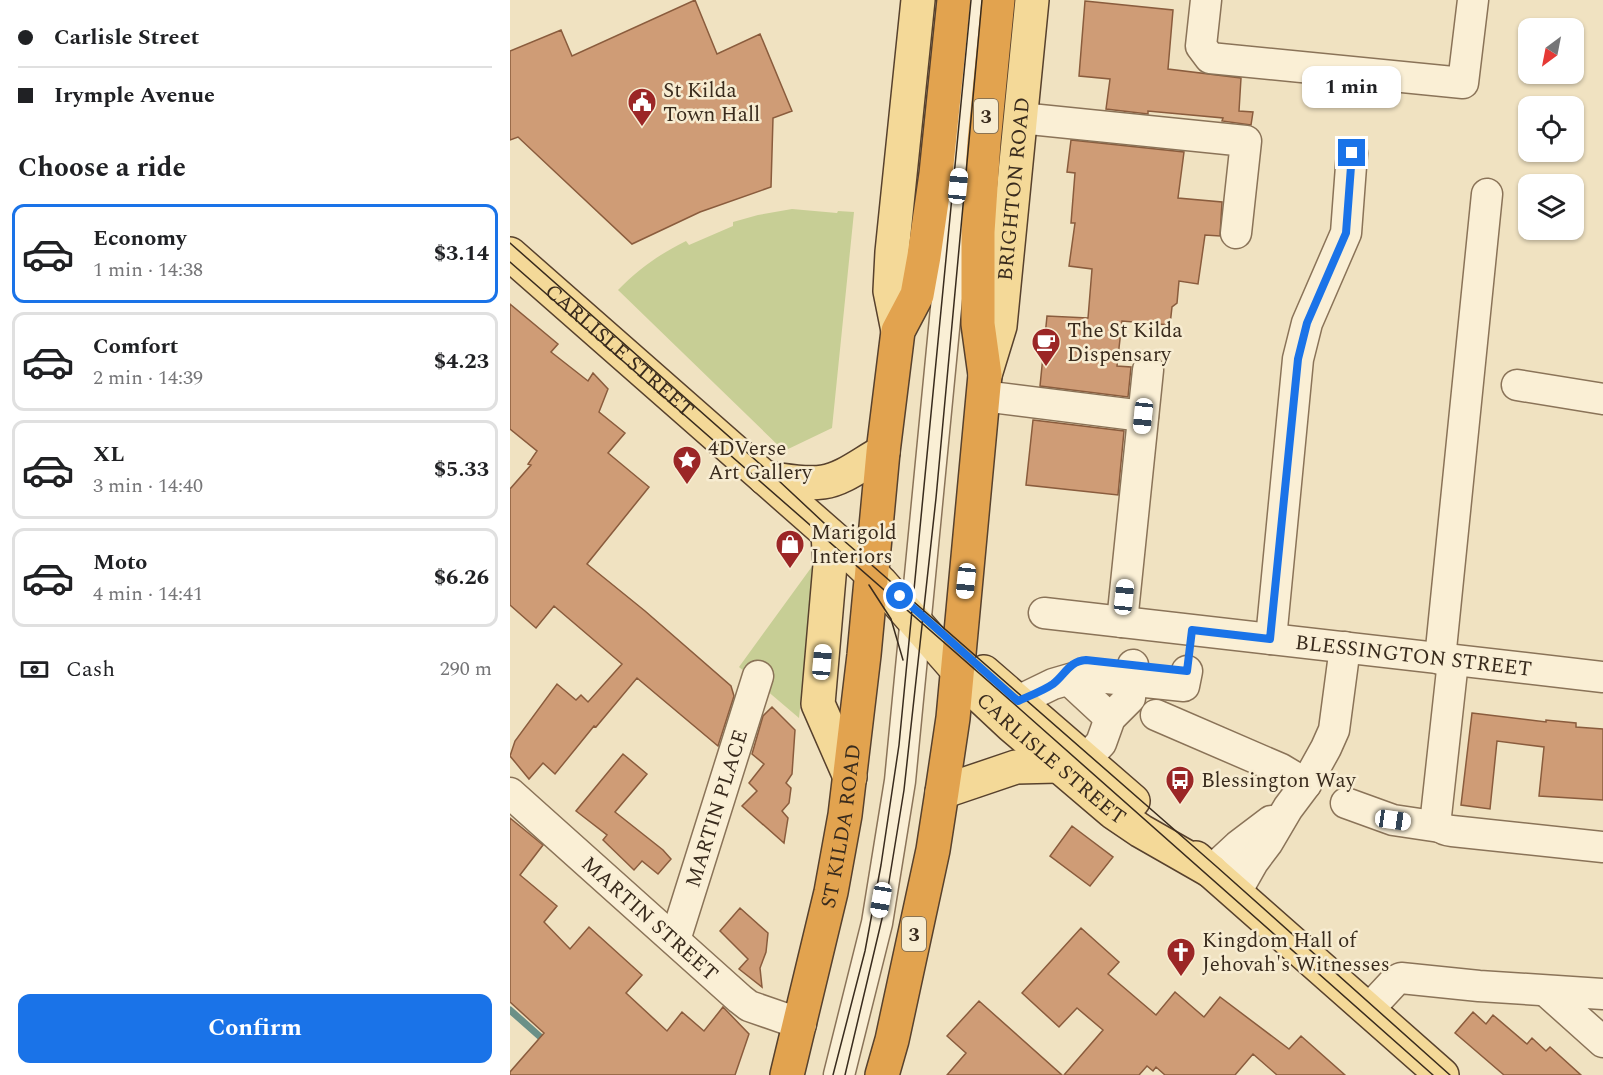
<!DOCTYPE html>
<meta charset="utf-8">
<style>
body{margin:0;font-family:Spectral,serif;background:#f2f2f2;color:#202124;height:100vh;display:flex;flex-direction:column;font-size:22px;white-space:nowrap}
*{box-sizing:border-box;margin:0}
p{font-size:20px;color:#757577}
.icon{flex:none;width:33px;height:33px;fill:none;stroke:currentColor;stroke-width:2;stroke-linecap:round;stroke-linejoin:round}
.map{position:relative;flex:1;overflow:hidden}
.drawer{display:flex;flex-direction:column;background:#fff;width:510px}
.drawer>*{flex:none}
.guide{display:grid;align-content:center;height:132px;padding:0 18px;background:#fff}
.needle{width:39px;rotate:212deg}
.fabs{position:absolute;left:1008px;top:18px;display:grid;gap:12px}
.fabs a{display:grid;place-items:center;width:66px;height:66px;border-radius:12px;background:#fff;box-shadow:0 2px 4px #0004;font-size:30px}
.end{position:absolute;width:27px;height:27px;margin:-14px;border:8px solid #1a73e8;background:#fff;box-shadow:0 0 0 3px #fff}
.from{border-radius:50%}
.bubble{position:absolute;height:42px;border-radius:12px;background:#fff;box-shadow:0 2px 4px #0004;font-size:20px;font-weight:700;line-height:42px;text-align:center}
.car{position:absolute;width:18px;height:36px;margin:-18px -9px;border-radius:8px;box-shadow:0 0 4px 2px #0007;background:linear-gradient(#fff 24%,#345 0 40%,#fff 0 76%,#345 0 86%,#fff 0)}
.guide b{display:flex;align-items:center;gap:21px;height:57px;font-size:22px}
.guide b+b{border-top:2px solid #e0e0e0}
.guide i{width:15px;height:15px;background:#202124}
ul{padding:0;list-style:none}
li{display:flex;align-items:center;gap:18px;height:99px;margin:0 12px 9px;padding:0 6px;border:3px solid #e0e0e0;border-radius:12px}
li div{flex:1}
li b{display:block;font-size:22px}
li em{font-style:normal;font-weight:700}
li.active{border-color:#1a73e8}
li>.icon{width:54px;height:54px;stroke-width:1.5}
h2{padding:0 18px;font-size:27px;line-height:72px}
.pay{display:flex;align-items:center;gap:15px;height:66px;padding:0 18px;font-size:22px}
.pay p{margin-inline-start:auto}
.primary-button{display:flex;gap:12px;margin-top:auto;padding:12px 18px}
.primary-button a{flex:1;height:69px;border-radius:12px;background:#1a73e8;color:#fff;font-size:24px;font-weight:700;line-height:69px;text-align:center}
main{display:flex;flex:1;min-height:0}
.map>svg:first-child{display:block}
.green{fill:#c7ce95}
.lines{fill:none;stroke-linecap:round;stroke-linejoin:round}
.stream{stroke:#6b9087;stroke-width:7}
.building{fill:#cf9c76;stroke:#8a5c3d;stroke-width:1.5}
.minor-casing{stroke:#8a7358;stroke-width:33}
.major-casing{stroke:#57412d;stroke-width:36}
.highway-casing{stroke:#57412d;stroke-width:36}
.minor{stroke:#faefd5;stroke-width:30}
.major{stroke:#f4d998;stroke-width:33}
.highway{stroke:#e2a34f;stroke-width:33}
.tram{stroke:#392b1d;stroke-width:1.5}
.route{stroke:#1a73e8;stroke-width:8}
.labels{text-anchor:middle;stroke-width:5;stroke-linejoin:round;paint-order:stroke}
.shield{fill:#f7ecd1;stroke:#726553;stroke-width:1.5}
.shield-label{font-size:20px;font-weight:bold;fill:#392b1d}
.poi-label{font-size:21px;fill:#392b1d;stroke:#f7ecd1;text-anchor:start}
.street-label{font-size:21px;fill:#392b1d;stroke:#f7ecd1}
</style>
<main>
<section class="drawer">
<div class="guide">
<b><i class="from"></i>Carlisle Street</b>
<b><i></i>Irymple Avenue</b>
</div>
<h2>Choose a ride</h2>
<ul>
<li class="active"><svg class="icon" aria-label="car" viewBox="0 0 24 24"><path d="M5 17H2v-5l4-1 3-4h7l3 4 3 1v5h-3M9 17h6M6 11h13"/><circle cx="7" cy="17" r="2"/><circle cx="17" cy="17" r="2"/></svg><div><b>Economy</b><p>1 min · 14:38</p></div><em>$3.14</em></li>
<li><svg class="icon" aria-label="car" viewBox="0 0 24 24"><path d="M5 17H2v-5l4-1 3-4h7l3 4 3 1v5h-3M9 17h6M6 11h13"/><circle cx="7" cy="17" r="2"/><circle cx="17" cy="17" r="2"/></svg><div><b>Comfort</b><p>2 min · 14:39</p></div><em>$4.23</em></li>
<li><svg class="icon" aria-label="car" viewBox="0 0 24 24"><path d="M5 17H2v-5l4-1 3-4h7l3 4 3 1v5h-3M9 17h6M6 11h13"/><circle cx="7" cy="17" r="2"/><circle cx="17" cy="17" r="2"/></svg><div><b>XL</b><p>3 min · 14:40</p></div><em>$5.33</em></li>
<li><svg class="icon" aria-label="car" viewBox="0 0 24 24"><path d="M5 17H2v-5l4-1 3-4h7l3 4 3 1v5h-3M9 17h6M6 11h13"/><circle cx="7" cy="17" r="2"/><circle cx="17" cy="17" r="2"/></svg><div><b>Moto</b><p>4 min · 14:41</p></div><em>$6.26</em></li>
</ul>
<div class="pay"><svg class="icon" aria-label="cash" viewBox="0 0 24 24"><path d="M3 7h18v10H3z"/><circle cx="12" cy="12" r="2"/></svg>Cash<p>290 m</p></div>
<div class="primary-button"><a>Confirm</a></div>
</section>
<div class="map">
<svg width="1093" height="1075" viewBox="0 0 1093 1075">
<rect width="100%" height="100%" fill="#f0e2c1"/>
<path class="green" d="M282 209 327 213 328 211 344 212 322 428 274 451 108 290C130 268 148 255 176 241L179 245 223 226V222L248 215Z
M306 561 289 718 229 667Z"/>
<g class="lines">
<path class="stream" d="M0 1010 36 1042"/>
</g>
<path class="building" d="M185 0 207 54 250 34 282 111 263 118 261 187 190 212 122 244 8 137 0 140V51L51 30 62 56Z
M575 1 663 10 658 69 731 78 729 111 743 112 741 125 712 121 713 118 638 111V114L596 109 600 79 569 76Z
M561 140 674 152 668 198 712 202 710 236 695 235 688 284 669 281 667 303 662 307 660 325 612 321 607 366 621 367 618 397 530 386 537 316 578 318 582 269 559 266 565 223H561L565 173 557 172Z
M0 304 48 344 41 352 78 381 83 373 98 389 89 412 115 433 98 453 139 487 77 564 135 611 221 686 224 696 208 746 127 678 86 727 84 726 45 774 33 763 19 779 0 756 5 741 47 684 66 700 71 695 78 702 112 664 44 606 26 628 0 605V489L21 465 18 464 27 451 0 429Z
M523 420 614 431 608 495 516 485Z
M262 707 285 730 282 774 276 783 281 788 279 803 272 811 278 818 274 843 232 806 247 791 239 783 254 764 242 754 253 716Z
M962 713 1036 722V720L1066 723V727L1093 729V800L1029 796 1034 747 987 741 980 809 951 805Z
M113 754 137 774 105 812 153 850 161 859 148 874 132 861 124 870 93 840 97 835 66 811Z
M0 818 33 845 10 875 47 906 34 922 60 949 79 927 132 975 116 993 157 1031 172 1012 194 1031 213 1007 239 1034 225 1075H0V1072L34 1033 0 1002Z
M562 826 603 857 580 886 540 856Z
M230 908 258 933 256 952 250 968 252 987 229 969 238 959 210 931Z
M571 928 609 962 598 974 646 1015 665 992 694 1017 710 997 779 1049 791 1036 835 1075H767L743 1054 725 1075H655L646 1067 643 1071 637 1066 629 1075H554L593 1030 567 1008 549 1027 512 993Z
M469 1001 552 1075H437L456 1053 437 1036Z
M963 1012 976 1024 983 1015 1017 1044 1022 1038 1036 1051 1040 1047 1071 1075H994L945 1033Z"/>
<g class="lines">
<g class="minor-casing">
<g id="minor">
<path d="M696 0 691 46 700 58 953 83 963 0"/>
<path d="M510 118 736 141 726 233"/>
<path d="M1007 385 1093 399"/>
<path d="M473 396 633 416"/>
<path id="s1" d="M534 613 1093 677"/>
<path d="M612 622 638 370"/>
<path d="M761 639 788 359 797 323 836 233 842 153"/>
<path d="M930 659 977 194"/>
<path d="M943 661 926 816C928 826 931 830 942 831L1093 847"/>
<path d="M559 680 600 718"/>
<path d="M508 701 543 684 567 677H587L674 686 677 671"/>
<path d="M646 715 771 769 796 784"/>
<path d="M576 759 591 743 600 718 620 698 623 665"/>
<path id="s2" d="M0 793 230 999 239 1006 291 1024"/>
<path d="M836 803 883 820 930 827"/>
<path d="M701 871 728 846 761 821"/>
<path d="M726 892 743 862 758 842 778 808 796 784 816 748 824 730 835 647"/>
<path id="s3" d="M165 940 248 676"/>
<path d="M1036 991 1093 1042"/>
<path d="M858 1010 885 981 891 978 969 986 1093 994"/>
<path d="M329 1075 367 923 390 781 466 0"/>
</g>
</g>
<g class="major-casing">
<g id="major">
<path id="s4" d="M0 254 329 543 371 583 471 697 502 726 603 812 631 831 701 871"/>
<path d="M388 331 380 291 382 252 408 0"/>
<path id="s5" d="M475 375 490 326 522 0"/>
<path d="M255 478C274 480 294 485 313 482 334 479 354 462 373 452"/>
<path d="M318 534 320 565 308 704 340 777"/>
<path d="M474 672 623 801"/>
<path d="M432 792 506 767 547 766"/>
<path d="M686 858 932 1075"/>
</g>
</g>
<g class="highway-casing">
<g id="highway">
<path id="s6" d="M277 1075 321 892 335 815 354 655 373 452 388 331 407 295 414 256 426 174 444 0"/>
<path d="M372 1075 382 1040 423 850 432 792 443 718 475 375 468 324V232L474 142 488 0"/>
</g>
</g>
<use href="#minor" class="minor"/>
<use href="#major" class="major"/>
<use href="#highway" class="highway"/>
<path class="tram" d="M0 243 268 480 329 537
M0 262 511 710 923 1075
M324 532 707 867 940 1075
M359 585 381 619 393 660
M323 1075 355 951 371 865 389 745 461 0
M335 1075 375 906 394 790 426 498 472 0"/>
</g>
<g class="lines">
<path class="route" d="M390 596 508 701C519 696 533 691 543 684 555 675 559 661 576 660L677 671 682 630 760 639 788 359 797 323 836 233 842 153"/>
</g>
<defs>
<g id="civic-pin" transform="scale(1.5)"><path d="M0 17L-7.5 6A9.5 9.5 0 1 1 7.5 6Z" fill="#9b2626" stroke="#f7ecd1"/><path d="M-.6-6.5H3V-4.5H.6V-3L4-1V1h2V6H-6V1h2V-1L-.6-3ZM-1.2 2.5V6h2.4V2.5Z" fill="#fff"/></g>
<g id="cafe-pin" transform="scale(1.5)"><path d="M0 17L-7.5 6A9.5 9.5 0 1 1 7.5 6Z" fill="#9b2626" stroke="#f7ecd1"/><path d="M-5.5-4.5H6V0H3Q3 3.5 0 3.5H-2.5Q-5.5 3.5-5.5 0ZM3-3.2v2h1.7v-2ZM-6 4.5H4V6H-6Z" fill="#fff"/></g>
<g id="sight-pin" transform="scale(1.5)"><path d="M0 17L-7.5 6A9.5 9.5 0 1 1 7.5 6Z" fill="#9b2626" stroke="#f7ecd1"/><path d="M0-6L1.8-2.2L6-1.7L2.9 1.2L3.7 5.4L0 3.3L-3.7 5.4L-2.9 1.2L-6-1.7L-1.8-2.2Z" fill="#fff"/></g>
<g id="shop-pin" transform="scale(1.5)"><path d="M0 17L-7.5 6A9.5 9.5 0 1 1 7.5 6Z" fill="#9b2626" stroke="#f7ecd1"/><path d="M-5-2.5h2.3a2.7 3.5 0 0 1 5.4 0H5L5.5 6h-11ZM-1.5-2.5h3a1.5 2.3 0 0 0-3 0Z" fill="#fff"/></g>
<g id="bus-pin" transform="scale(1.5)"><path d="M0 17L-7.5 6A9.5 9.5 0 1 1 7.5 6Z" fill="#9b2626" stroke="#f7ecd1"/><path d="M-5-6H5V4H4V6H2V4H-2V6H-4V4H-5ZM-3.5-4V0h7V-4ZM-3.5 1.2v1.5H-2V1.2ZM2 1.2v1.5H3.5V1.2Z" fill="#fff"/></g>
<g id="church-pin" transform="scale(1.5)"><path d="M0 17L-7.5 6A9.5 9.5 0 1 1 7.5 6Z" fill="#9b2626" stroke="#f7ecd1"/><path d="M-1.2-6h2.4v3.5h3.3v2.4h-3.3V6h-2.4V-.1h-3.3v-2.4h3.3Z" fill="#fff"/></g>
</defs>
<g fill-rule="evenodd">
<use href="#civic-pin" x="132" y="102"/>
<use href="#cafe-pin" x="536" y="342"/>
<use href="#sight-pin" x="177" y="460"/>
<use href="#shop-pin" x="280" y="544"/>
<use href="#bus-pin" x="670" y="780"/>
<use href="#church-pin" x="671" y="952"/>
</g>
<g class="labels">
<g class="shield">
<rect x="464" y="99" width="24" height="34" rx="4.5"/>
<rect x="392" y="917" width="24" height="34" rx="4.5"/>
</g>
<g class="shield-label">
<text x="476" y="123">3</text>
<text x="404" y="941">3</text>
</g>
<g class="poi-label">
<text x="153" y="97">St Kilda<tspan x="153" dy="24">Town Hall</tspan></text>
<text x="557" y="337">The St Kilda<tspan x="557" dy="24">Dispensary</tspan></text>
<text x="198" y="455">4DVerse<tspan x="198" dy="24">Art Gallery</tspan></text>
<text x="301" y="539">Marigold<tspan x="301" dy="24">Interiors</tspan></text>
<text x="691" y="787">Blessington Way</text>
<text x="692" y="947">Kingdom Hall of<tspan x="692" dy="24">Jehovah's Witnesses</tspan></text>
</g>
<g class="street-label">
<text dy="7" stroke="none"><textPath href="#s5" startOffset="189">BRIGHTON ROAD</textPath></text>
<text dy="7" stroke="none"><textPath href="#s4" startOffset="146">CARLISLE STREET</textPath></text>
<text dy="7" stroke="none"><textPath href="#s1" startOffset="372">BLESSINGTON STREET</textPath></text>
<text dy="7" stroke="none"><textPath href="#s4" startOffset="741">CARLISLE STREET</textPath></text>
<text dy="7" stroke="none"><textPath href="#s3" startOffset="138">MARTIN PLACE</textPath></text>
<text dy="7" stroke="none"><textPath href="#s6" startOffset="255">ST KILDA ROAD</textPath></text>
<text dy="7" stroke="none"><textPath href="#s2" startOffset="188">MARTIN STREET</textPath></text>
</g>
</g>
</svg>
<div class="fabs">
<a><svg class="needle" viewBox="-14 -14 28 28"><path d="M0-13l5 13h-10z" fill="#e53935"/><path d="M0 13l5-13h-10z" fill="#757577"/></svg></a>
<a><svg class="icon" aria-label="locate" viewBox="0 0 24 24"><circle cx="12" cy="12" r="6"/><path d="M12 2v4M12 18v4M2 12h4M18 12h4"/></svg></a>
<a><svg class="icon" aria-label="layers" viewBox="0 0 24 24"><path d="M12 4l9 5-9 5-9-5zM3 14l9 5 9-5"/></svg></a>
</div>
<i class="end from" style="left:390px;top:596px"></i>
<i class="end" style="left:842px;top:153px"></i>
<div class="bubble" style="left:792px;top:66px;width:99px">1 min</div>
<i class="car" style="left:448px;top:186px;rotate:6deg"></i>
<i class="car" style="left:633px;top:416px;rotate:186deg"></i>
<i class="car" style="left:456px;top:581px;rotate:186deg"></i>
<i class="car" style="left:614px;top:597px;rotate:6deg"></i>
<i class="car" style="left:312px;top:662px;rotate:5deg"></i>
<i class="car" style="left:883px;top:820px;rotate:98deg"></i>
<i class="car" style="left:371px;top:900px;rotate:190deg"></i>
</div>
</main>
